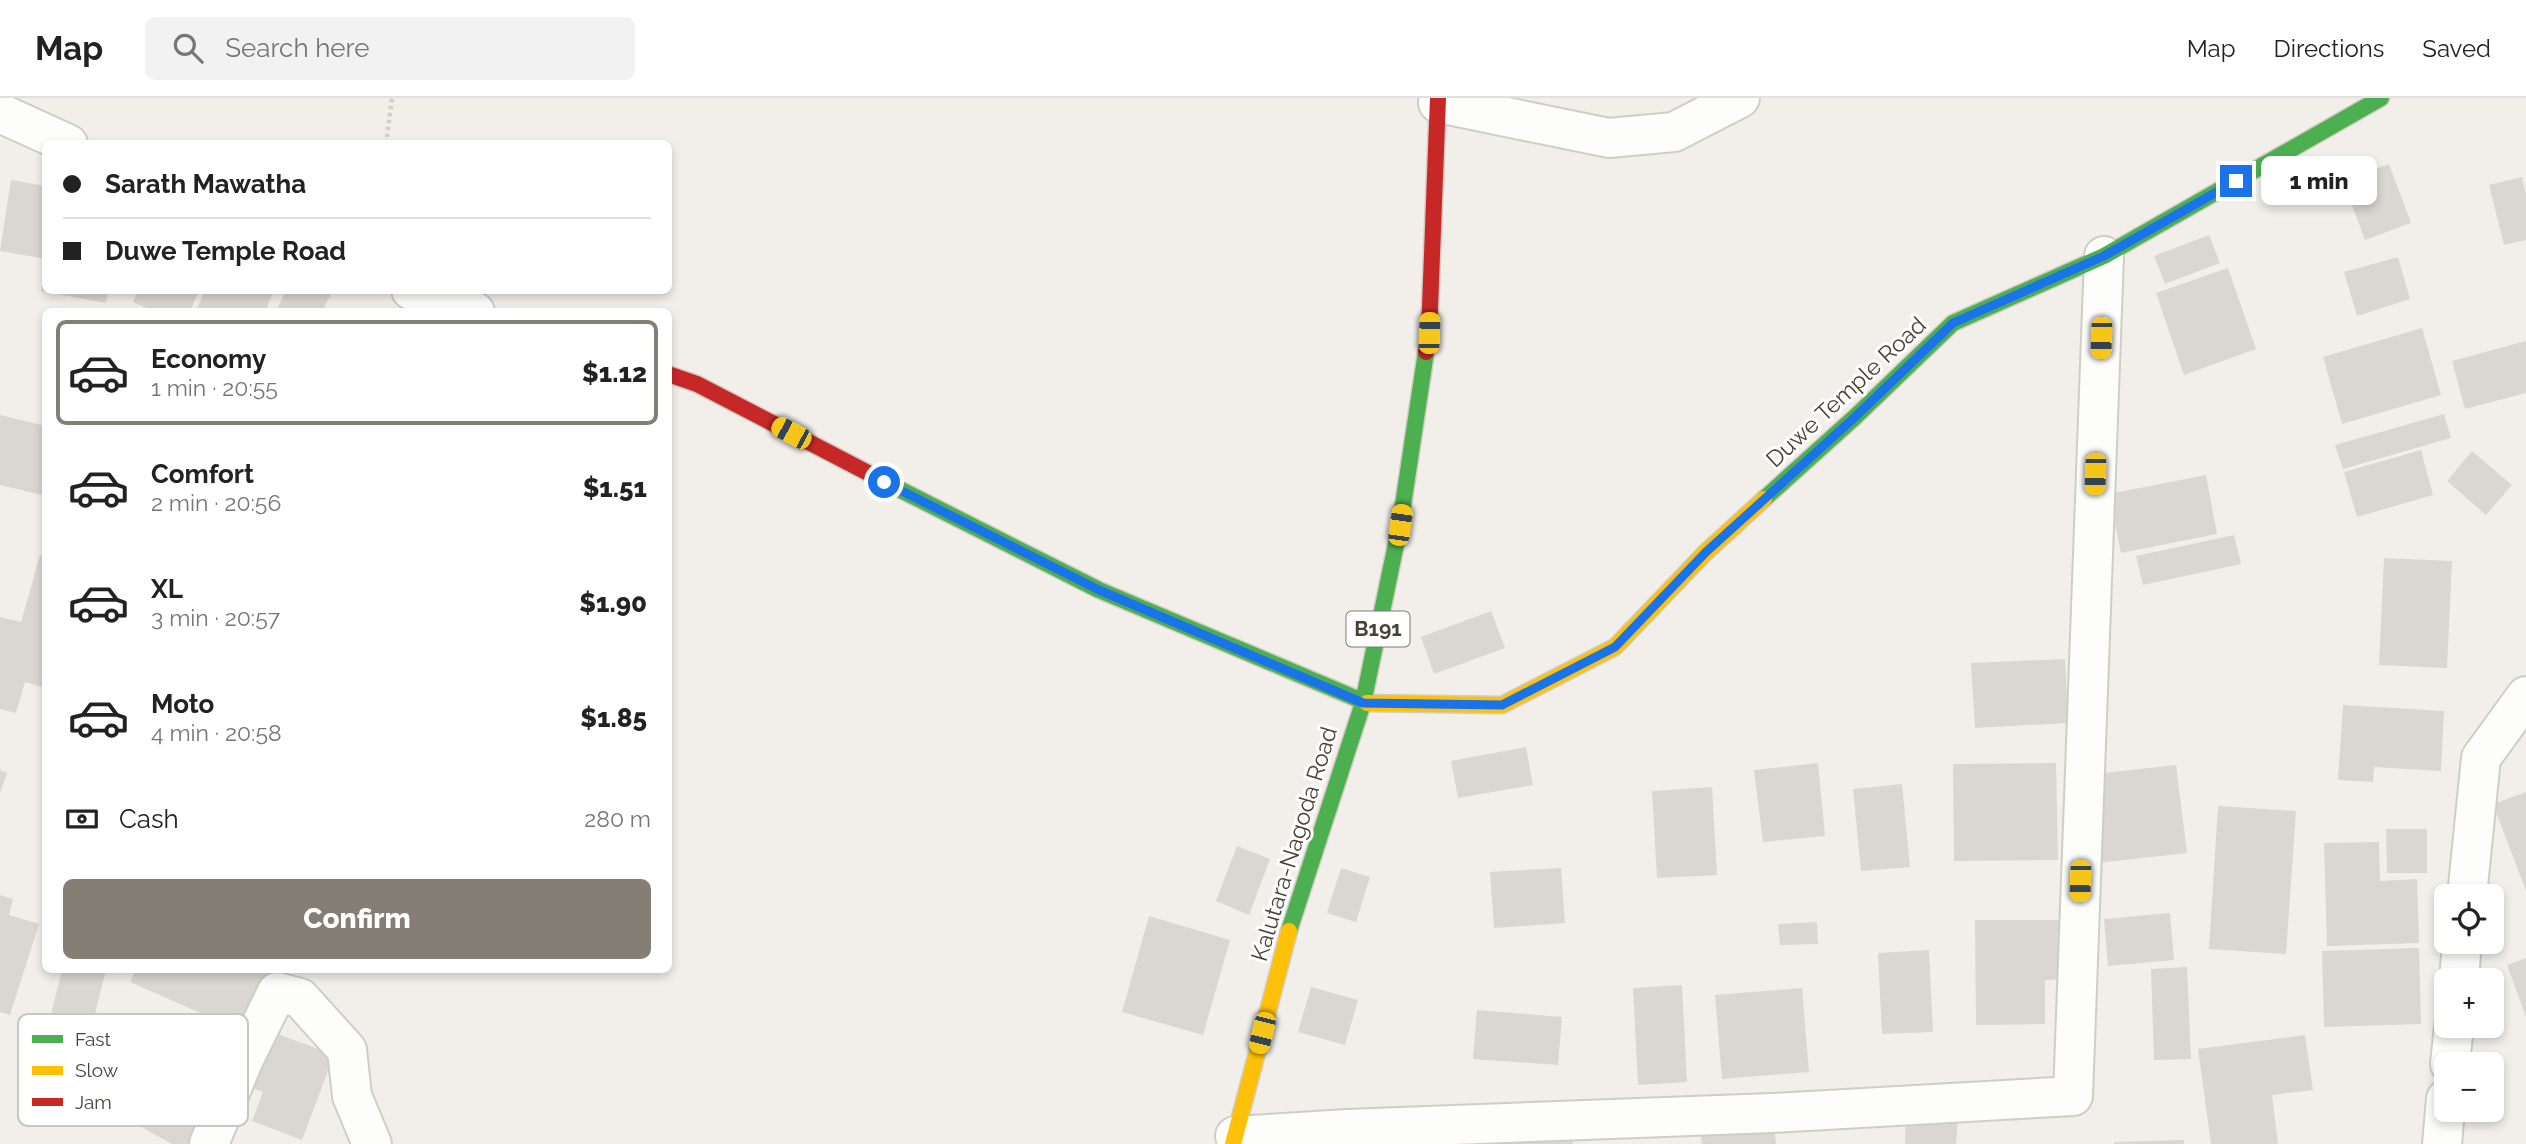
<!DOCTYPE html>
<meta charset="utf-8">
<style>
body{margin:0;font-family:Raleway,sans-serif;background:#f2f2f2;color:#222;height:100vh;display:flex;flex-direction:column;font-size:26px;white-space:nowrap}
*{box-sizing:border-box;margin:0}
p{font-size:23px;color:#767676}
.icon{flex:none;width:38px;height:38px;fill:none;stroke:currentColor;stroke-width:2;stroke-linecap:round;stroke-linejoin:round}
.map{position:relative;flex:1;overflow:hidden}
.sheet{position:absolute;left:42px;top:210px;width:630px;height:665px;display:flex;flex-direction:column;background:#fff;border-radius:10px;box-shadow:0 4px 10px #0003}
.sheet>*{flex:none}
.hud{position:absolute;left:42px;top:42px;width:630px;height:154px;border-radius:10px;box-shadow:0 4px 10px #0003;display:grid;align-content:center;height:154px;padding:0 21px;background:#fff}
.controls{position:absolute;left:2434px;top:786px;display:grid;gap:14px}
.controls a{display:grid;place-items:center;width:70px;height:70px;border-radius:10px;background:#fff;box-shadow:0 4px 10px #0003;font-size:35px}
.end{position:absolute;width:32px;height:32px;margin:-16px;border:9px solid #1a73e8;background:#fff;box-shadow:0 0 0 4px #fff}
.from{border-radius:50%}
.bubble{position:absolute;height:49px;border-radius:10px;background:#fff;box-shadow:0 4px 10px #0003;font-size:23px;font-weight:800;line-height:49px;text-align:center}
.car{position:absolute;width:21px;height:42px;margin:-21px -10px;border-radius:9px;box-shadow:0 0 5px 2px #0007;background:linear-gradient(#f5c518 24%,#345 0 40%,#f5c518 0 76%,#345 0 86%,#f5c518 0)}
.hud b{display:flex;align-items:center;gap:24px;height:66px;font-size:26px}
.hud b+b{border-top:2px solid #e0e0e0}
.hud i{width:18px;height:18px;background:#222}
ul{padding:12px 0 0;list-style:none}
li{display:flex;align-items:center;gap:21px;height:105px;margin:0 14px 10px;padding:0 7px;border:4px solid transparent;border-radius:10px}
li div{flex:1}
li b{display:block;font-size:26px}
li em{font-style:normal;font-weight:800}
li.selected{border-color:#847e75}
li>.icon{width:63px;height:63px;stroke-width:1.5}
.pay{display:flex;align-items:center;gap:18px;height:77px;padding:0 21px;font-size:26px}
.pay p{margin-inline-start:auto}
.cta{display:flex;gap:14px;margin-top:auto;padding:14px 21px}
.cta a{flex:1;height:80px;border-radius:10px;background:#847e75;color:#fff;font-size:28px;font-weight:800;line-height:80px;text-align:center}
header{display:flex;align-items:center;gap:42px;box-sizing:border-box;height:98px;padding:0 35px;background:#fff;border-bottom:2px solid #e0e0e0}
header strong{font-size:33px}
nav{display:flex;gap:38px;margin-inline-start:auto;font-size:24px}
.search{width:490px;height:63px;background:#f2f2f2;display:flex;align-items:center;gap:18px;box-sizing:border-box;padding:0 24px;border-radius:10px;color:#767676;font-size:26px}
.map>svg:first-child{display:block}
.building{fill:#dad6d2}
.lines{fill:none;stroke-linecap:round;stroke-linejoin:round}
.street-casing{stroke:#d0cdc8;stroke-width:42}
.fast-casing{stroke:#d2ccc2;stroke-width:19}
.slow-casing{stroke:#d2ccc2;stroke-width:19}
.jam-casing{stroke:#d2ccc2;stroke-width:19}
.path{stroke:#d2cfcb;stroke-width:4.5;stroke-dasharray:3.5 3.5;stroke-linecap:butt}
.street{stroke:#fdfdfc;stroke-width:38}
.fast{stroke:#4caf50;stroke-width:16}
.slow{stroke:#ffc107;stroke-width:16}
.jam{stroke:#c62828;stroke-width:16}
.route{stroke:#1a73e8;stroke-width:9}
.labels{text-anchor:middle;stroke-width:6;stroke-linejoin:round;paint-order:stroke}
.shield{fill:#fff;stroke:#807a72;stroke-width:2}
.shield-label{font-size:21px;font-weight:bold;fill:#494136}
.street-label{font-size:23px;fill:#494136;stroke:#fff}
.key{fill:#fff;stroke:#c8c6c3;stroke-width:2}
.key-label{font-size:19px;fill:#494136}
</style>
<header>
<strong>Map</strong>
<div class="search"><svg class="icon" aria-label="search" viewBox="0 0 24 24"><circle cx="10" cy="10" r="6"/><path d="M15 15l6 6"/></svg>Search here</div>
<nav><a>Map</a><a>Directions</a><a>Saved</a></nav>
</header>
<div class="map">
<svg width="2526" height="1046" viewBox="0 0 2526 1046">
<rect width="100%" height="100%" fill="#f2efeb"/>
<path class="building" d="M2389 66 2411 125 2365 142 2343 83Z
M2522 79 2526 96V142L2504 147 2489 87Z
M11 82 46 88V161L0 153Z
M2209 137 2220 165 2165 186 2154 158Z
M2398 159 2410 201 2357 218 2344 174Z
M2228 170 2256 251 2184 277 2156 195Z
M44 177 46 194 108 192 106 205 41 193Z
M138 192H199L190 214H156L133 204Z
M205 192H274L265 214H202L197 211Z
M286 192H333L322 214H276Z
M2422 230 2441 297 2342 326 2323 259Z
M2526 243V295L2465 311 2452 263Z
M2444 316 2451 340 2343 371 2335 347Z
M0 317 46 328V398L0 387Z
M2421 352 2433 397 2357 419 2344 374Z
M2472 353 2512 387 2486 417 2447 383Z
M2206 377 2217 436 2121 455 2109 396Z
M2234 437 2241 466 2143 487 2136 458Z
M40 457 46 459V590L25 584 16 615 0 611V519L21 524Z
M2384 460 2452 463 2447 570 2379 567Z
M1491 513 1505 550 1434 576 1421 539Z
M2065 561 2068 625 1975 630 1971 565Z
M2343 607 2444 613 2441 673 2374 669 2373 684 2338 682Z
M1526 649 1533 687 1458 700 1451 663Z
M1818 665 1825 738 1763 744 1754 672Z
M2056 665 2058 762 1954 763 1953 666Z
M2176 667 2187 755 2098 765 2087 677Z
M0 672 7 675 0 695Z
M1902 686 1910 769 1861 773 1853 691Z
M1712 689 1717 777 1657 780 1652 693Z
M2526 694V793L2493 706Z
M2218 708 2296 713 2286 856 2209 851Z
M2386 731H2427V775H2387Z
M2379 744 2380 783 2417 781 2419 845 2327 848 2324 745Z
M1237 748 1270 761 1249 817 1216 803Z
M1341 770 1370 779 1356 824 1327 815Z
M1561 770 1565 825 1494 830 1490 774Z
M0 797 13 801 9 817 39 826 10 917 0 914Z
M2170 815 2174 862 2108 868 2104 821Z
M1149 818 1230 842 1203 937 1122 914Z
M1975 822H2065V881L2045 882V926L1976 927Z
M1817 824 1818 846 1780 847 1778 826Z
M2419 850 2421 926 2324 929 2322 853Z
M1929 852 1933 934 1882 936 1878 855Z
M2526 860V919L2507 867Z
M2187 869 2191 961 2154 962 2151 871Z
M62 872H106L81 971 40 961Z
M136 872H276L248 936 130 884Z
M1682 887 1687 984 1638 987 1633 890Z
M1311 889 1358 902 1345 947 1298 934Z
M1802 890 1809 974 1722 981 1715 897Z
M1477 912 1562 919 1558 967 1473 961Z
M275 935 334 957 302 1042 252 1023 263 994 245 987Z
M2305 937 2313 992 2272 997 2278 1046H2211L2198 951Z
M162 947 226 982 192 1046H172L123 1019Z
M1906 1016 1958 1019 1956 1046H1905Z
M1774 1025 1776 1046H1702L1700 1032Z
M1572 1030 1573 1046H1464L1463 1037Z
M2184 1042V1046H2114V1044Z"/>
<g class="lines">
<g class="street-casing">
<path id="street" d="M1438 5 1609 40 1674 34 1740 0
M0 15 68 46
M411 192 475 214
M2467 798 2481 660 2526 598
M2459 882 2462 844
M2450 966 2454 928
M1235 1038 1347 1031 1772 1015 2073 998 2104 158
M209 1046 243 963 277 894 300 900 347 952 352 998 372 1046
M2442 1046 2446 1001"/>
</g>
<g class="fast-casing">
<path id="fast" d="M895 389 1099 492 1367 605
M1764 401 1855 319 1953 225 2104 158 2381 0
M1289 833 1363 605 1400 427 1426 254"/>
</g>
<g class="slow-casing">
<path id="slow" d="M1367 605 1502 607 1615 549 1706 454 1764 401
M1233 1046 1289 833"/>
</g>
<g class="jam-casing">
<path id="jam" d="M1426 254 1429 235 1438 0
M668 276 697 286 895 389"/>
</g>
<path class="path" d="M386 46 392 0"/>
<use href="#street" class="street"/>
<use href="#fast" class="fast"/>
<use href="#slow" class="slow"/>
<use href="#jam" class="jam"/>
</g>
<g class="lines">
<path class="route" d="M884 384 1099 492 1363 605 1502 607 1615 549 1706 454 1855 319 1953 225 2104 158 2236 83"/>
</g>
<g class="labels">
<rect class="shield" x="1346.5" y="513.5" width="63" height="35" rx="5"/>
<g class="shield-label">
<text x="1378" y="538">B191</text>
</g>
<g class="street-label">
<text transform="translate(1846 294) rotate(-43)" y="8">Duwe Temple Road</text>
<text transform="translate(1294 746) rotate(-73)" y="8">Kalutara-Nagoda Road</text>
</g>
</g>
<rect x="18" y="916" width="230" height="112" rx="10" class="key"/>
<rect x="32" y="937" width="31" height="8" fill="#4caf50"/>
<rect x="32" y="968" width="31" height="9" fill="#ffc107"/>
<rect x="32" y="1000" width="31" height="8" fill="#c62828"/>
<g class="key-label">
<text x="75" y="948">Fast</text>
<text x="75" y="979">Slow</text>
<text x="75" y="1011">Jam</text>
</g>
</svg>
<div class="controls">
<a><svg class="icon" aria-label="locate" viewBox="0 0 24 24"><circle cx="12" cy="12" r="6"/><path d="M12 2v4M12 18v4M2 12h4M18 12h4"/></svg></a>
<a>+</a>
<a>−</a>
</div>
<i class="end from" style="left:884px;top:384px"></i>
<i class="end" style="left:2236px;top:83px"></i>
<div class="bubble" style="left:2261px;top:58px;width:116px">1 min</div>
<i class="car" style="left:1429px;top:235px;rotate:2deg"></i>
<i class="car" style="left:2101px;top:240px;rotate:182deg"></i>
<i class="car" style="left:791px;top:335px;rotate:298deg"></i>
<i class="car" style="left:2095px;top:376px;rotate:182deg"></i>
<i class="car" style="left:1400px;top:427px;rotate:8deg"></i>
<i class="car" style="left:2080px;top:783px;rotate:182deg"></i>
<i class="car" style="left:1262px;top:935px;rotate:194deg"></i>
<div class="hud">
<b><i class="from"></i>Sarath Mawatha</b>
<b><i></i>Duwe Temple Road</b>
</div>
<section class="sheet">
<ul>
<li class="selected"><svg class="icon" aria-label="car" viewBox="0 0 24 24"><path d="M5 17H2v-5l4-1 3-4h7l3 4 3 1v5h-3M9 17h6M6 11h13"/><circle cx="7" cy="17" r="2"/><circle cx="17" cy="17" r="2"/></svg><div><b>Economy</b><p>1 min · 20:55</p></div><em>$1.12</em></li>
<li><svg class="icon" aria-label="car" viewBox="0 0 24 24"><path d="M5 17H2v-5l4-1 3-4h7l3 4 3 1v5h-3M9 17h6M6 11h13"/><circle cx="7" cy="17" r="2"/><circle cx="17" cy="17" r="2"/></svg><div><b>Comfort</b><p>2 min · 20:56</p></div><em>$1.51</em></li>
<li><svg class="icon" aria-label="car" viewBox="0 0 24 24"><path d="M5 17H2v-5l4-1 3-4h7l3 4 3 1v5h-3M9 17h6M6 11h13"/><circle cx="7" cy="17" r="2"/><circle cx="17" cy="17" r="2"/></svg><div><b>XL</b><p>3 min · 20:57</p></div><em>$1.90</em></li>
<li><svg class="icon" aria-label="car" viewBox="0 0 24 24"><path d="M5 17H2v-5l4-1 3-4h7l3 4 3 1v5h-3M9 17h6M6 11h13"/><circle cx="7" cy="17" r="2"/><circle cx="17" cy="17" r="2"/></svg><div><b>Moto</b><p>4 min · 20:58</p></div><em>$1.85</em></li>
</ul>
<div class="pay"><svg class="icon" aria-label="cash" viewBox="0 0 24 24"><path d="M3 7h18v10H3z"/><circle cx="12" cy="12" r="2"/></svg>Cash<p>280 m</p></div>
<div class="cta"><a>Confirm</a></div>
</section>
</div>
